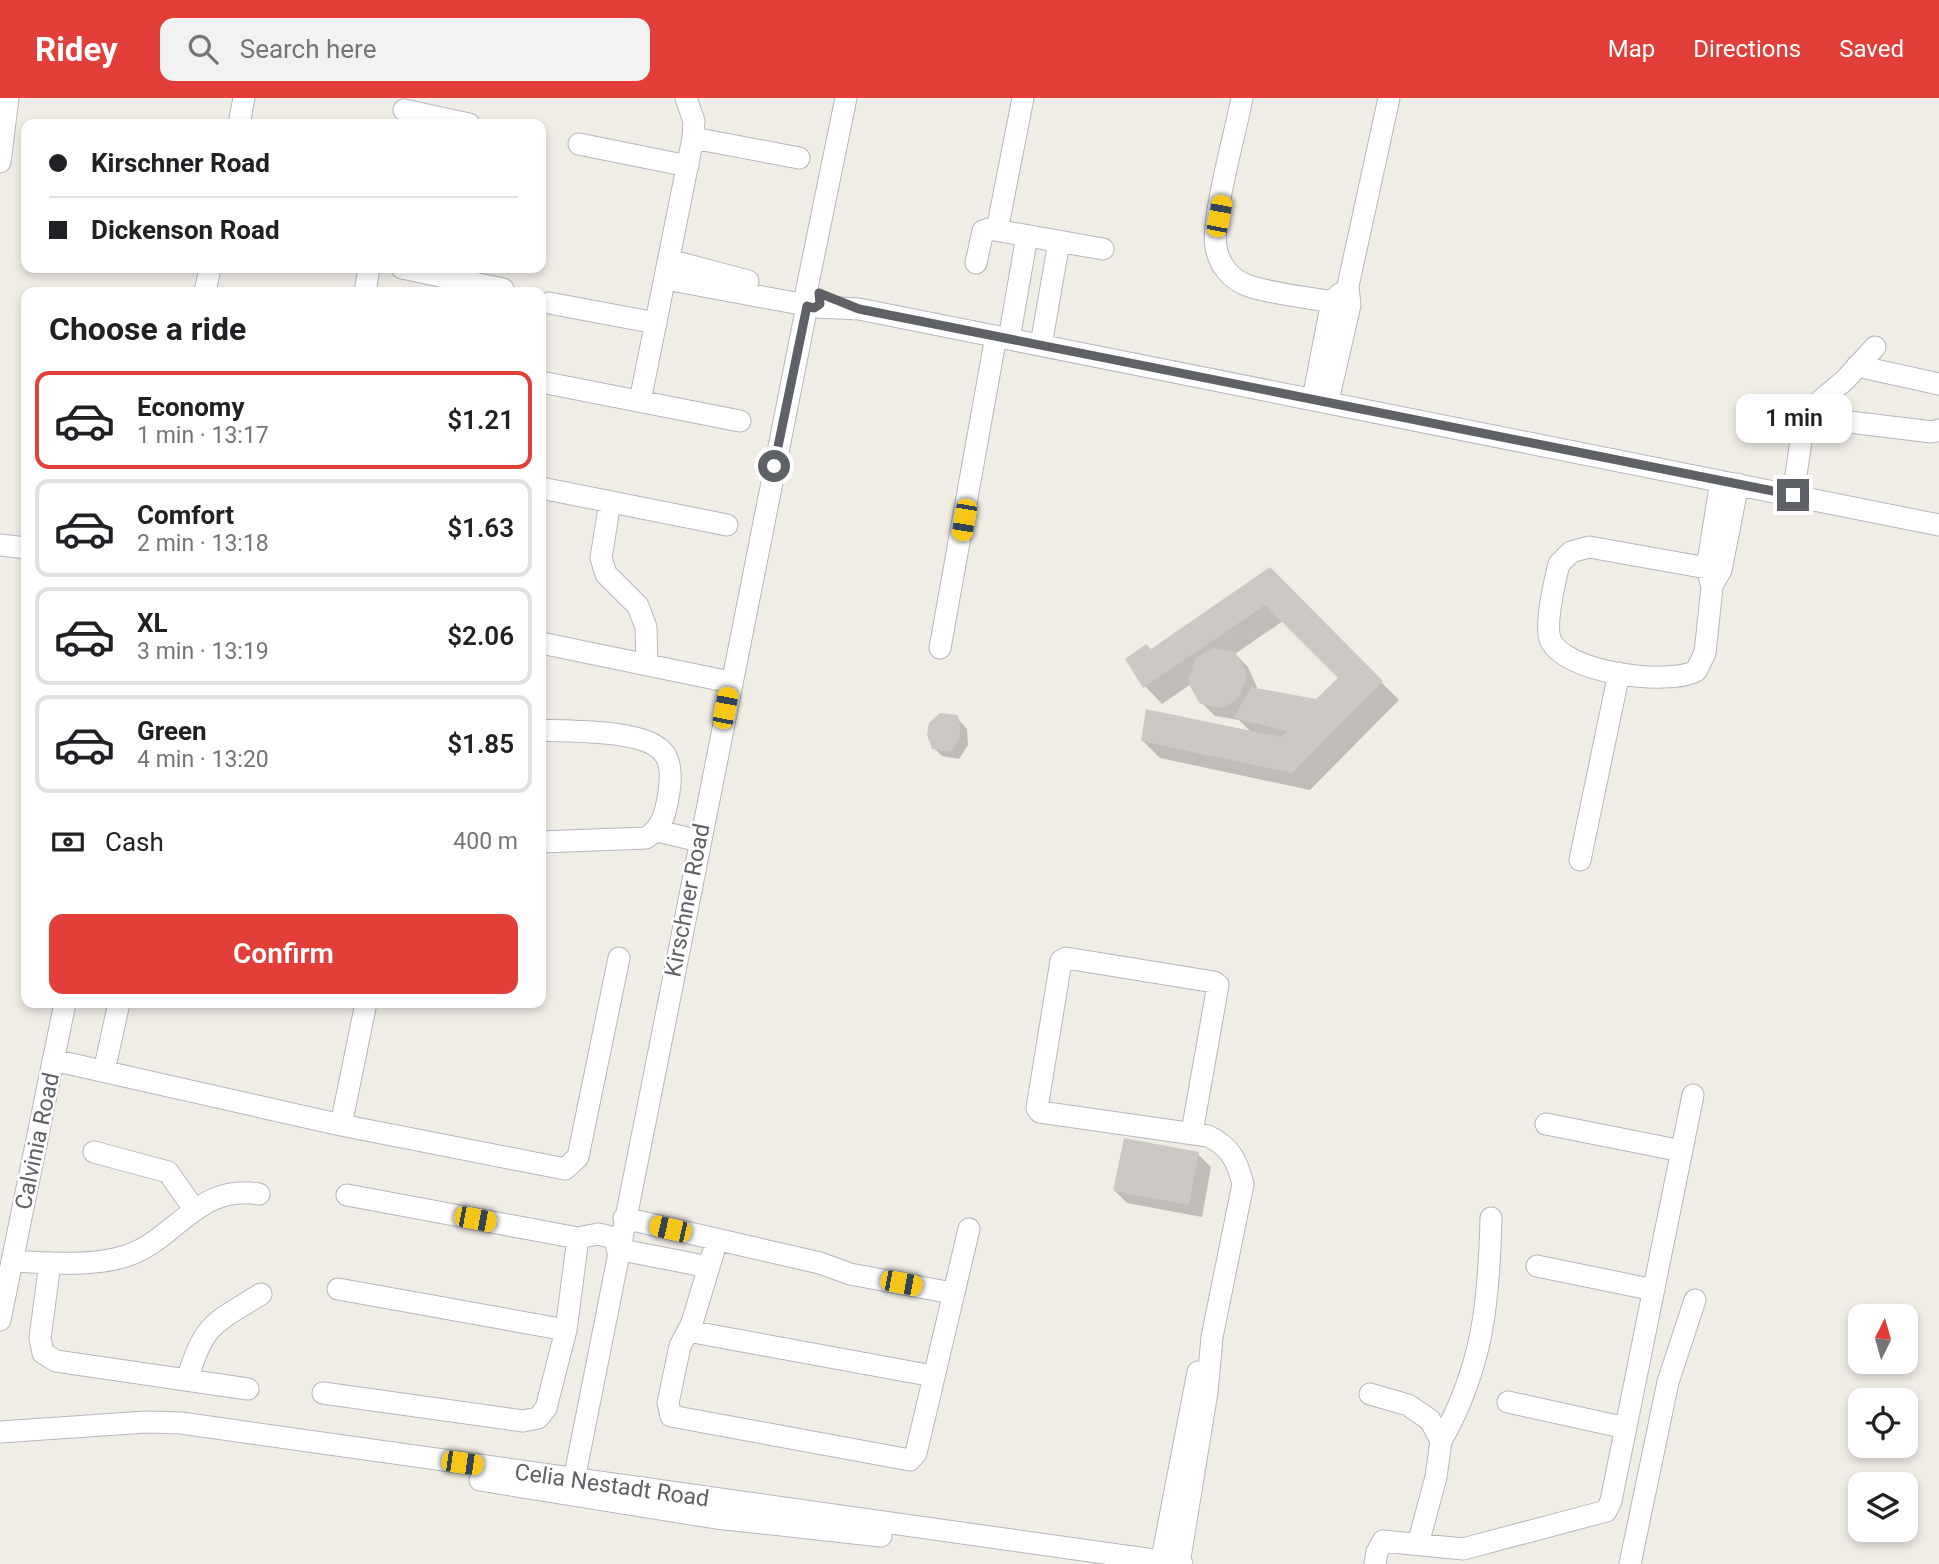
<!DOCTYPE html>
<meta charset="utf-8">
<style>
body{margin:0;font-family:Roboto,sans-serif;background:#f2f2f2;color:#202124;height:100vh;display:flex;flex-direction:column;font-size:26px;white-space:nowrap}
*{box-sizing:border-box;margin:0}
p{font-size:23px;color:#757577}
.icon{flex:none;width:38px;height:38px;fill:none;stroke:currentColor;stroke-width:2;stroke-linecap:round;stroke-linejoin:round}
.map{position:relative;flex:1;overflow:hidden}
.panel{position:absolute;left:21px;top:189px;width:525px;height:721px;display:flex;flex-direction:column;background:#fff;border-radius:14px;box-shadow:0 4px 10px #0003}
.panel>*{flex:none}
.banner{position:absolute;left:21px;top:21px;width:525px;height:154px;border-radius:14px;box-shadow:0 4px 10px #0003;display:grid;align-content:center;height:154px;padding:0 28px;background:#fff}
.needle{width:46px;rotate:5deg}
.tools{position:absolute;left:1848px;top:1206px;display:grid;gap:14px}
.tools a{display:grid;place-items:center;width:70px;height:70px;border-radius:14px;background:#fff;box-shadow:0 4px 10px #0003;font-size:35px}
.end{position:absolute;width:32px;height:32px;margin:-16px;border:9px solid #5e6266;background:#fff;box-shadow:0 0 0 4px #fff}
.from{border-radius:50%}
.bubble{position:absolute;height:49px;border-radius:14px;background:#fff;box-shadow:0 4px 10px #0003;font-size:23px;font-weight:600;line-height:49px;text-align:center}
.car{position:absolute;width:21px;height:42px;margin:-21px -10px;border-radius:9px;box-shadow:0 0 5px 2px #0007;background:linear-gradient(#f5c518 24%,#345 0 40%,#f5c518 0 76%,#345 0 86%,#f5c518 0)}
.banner b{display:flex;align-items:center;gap:24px;height:66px;font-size:26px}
.banner b+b{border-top:2px solid #e0e0e0}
.banner i{width:18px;height:18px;background:#202124}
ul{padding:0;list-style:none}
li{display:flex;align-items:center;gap:21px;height:98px;margin:0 14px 10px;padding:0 14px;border:4px solid #e0e0e0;border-radius:14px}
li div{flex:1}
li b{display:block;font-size:26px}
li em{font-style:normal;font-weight:600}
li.current{border-color:#e33f3a}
li>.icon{width:63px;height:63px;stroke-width:1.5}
h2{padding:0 28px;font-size:32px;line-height:84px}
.pay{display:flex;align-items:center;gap:18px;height:77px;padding:0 28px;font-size:26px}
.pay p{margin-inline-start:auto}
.primary-button{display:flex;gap:14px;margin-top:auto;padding:14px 28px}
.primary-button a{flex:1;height:80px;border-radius:14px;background:#e33f3a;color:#fff;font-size:28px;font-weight:600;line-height:80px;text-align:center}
header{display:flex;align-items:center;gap:42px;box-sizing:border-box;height:98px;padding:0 35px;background:#e33f3a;color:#fff}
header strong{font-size:33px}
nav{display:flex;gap:38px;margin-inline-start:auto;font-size:24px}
.search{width:490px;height:63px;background:#f2f2f2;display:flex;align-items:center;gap:18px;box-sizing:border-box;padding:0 24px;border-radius:14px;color:#757577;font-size:26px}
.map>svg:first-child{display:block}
.shadow{fill:#0003;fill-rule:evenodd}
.building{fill:#ccc8c4}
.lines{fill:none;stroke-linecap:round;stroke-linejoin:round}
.minor-casing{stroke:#b4b7bb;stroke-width:23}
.minor{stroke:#fff;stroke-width:21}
.route{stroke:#5e6266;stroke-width:9}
.labels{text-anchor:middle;stroke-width:5;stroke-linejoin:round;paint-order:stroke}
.street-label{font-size:23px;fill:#5e6266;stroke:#fff}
</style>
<header>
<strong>Ridey</strong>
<div class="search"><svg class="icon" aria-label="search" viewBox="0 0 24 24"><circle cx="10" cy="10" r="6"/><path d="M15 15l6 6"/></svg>Search here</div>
<nav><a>Map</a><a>Directions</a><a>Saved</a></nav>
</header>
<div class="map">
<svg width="1939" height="1466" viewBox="0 0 1939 1466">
<rect width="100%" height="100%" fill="#f0ede7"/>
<path class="shadow" d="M1270 472 1399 602 1310 692 1160 660 1143 643 1252 635 1239 622 1215 618 1202 605 1191 586 1162 606 1145 588 1151 553ZM1283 523 1340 580 1317 603 1258 592 1248 569 1235 556Z
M956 619 967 631 968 647 959 661 942 658 934 650Z
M1198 1056 1211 1069 1202 1119 1127 1105 1114 1092Z"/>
<path class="building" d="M1270 469 1383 583 1292 675 1141 643 1146 611 1281 639 1287 633 1234 620 1251 589 1316 601 1338 580 1265 507 1143 590 1125 561 1146 546 1151 551Z
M1212 550 1235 554 1247 575 1240 598 1224 610 1200 606 1188 584 1195 561Z
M940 615 957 617 959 621 960 638 951 654 932 651 927 636 929 625Z
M1124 1040 1199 1054 1189 1107 1113 1093Z"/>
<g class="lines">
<g class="minor-casing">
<path id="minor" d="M1242 0C1236 33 1211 120 1216 149 1219 167 1231 182 1249 188 1280 198 1317 200 1350 207
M404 12 469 26
M239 26 244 0
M693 40 799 60
M579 46 688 68
M0 64 8 0
M997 132 1023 0
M669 162 748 183
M976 165 983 133 989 131 1103 151
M402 170 503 191
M666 181 806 207
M205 194 210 170
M365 194 369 170
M806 195 846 0
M549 205 656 225
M816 209 859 211 1939 427
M1009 241 1027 138
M1041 247 1059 144
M1857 268 1939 286
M541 284 740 323
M1313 301 1332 203 1341 195
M640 303 693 40 694 23 686 0
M1328 303 1350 207 1348 188 1389 0
M1808 319 1932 334 1939 332
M1721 383 1707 470 1712 489 1705 555 1696 573C1668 588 1563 575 1550 541 1545 525 1555 482 1559 466L1571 454 1589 449 1707 470 1721 472
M541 390 727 427
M1793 397 1804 323 1814 308 1845 282 1875 249
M610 404 601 460 606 476 638 508 646 529 647 567
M0 447 26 450
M1714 484 1721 472 1738 386
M541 545 730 584
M940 550 996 238
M541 632C570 634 642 631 662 653 672 663 671 681 669 694 666 714 663 729 646 740L541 744
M657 733 700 743
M1580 762 1619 575
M53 962 341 1027 565 1071 578 1059 619 860
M104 973 119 905
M1546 1026 1682 1053
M341 1027 366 905
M94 1054 168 1074 194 1111
M347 1097 578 1140 598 1136 619 1141
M624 1120 820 1165 850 1176 952 1195
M717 1142 692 1225 680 1248 668 1305 671 1318 910 1362 916 1355 969 1131
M617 1151 709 1169
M12 1163C48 1165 91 1169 126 1158 177 1141 197 1086 259 1096
M50 1165 40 1240 43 1255 56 1263 248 1291
M1537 1168 1654 1192
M338 1191 566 1232
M0 1222 65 905
M688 1233 933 1278
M187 1282C204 1225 213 1226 261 1196
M323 1295 523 1323 538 1320 546 1310 566 1232 578 1140
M1370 1296 1408 1307 1430 1322 1441 1343 1436 1379 1418 1446
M1508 1304 1626 1330
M0 1334 146 1324 181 1325 1182 1466
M1441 1343C1483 1269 1489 1204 1491 1120
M480 1382 716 1420 881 1438
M571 1397 807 208
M1161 1466 1198 1274
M1179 1466 1207 1294 1212 1239 1243 1086C1237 1063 1231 1049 1208 1038L1040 1014 1037 1010 1061 863 1066 860 1214 884 1218 887 1192 1034
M1375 1466 1377 1454 1383 1443 1463 1451 1606 1413 1611 1403 1693 997
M1630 1466 1668 1284 1695 1202"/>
</g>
<use href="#minor" class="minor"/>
</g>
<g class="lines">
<path class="route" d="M774 368 807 208 814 210 820 206 819 195 859 211 1793 397"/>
</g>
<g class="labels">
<g class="street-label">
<text transform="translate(687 802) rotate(-79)" y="8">Kirschner Road</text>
<text transform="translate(37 1043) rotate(-78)" y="8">Calvinia Road</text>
<text transform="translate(612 1387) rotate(8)" y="8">Celia Nestadt Road</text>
</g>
</g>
</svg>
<div class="tools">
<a><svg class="needle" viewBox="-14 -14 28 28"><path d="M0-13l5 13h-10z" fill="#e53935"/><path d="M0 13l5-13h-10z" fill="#757577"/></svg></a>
<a><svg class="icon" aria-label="locate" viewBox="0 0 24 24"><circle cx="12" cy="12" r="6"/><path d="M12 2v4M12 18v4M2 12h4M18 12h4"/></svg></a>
<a><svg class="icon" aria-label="layers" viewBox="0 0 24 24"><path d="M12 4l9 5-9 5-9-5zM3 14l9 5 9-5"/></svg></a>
</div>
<i class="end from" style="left:774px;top:368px"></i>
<i class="end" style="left:1793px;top:397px"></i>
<div class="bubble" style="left:1736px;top:296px;width:116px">1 min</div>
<i class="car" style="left:1219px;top:118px;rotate:11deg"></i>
<i class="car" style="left:964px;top:422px;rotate:190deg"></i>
<i class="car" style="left:725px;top:610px;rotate:11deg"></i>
<i class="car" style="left:475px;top:1121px;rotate:101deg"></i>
<i class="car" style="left:670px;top:1131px;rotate:283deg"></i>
<i class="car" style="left:901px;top:1185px;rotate:101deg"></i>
<i class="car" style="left:462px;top:1365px;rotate:98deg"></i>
<div class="banner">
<b><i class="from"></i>Kirschner Road</b>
<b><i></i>Dickenson Road</b>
</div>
<section class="panel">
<h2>Choose a ride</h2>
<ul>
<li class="current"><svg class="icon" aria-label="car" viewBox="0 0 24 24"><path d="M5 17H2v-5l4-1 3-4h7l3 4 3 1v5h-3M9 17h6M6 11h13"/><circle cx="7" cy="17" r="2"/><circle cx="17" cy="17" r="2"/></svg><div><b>Economy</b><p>1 min · 13:17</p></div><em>$1.21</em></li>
<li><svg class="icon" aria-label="car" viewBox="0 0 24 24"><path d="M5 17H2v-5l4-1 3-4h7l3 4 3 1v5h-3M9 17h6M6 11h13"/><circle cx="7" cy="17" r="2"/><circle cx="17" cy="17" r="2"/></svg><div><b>Comfort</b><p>2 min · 13:18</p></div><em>$1.63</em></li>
<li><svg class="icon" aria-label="car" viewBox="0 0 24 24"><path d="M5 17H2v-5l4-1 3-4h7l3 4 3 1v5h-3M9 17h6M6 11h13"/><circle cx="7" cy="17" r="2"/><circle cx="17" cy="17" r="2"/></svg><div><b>XL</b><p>3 min · 13:19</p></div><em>$2.06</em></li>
<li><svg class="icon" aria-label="car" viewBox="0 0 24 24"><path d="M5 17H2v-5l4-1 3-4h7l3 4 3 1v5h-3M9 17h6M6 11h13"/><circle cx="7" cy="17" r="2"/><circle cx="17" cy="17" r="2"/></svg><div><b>Green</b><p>4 min · 13:20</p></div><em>$1.85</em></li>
</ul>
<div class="pay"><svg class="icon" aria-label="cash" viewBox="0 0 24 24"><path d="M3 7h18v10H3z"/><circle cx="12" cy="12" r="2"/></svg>Cash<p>400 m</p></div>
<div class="primary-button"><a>Confirm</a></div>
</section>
</div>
